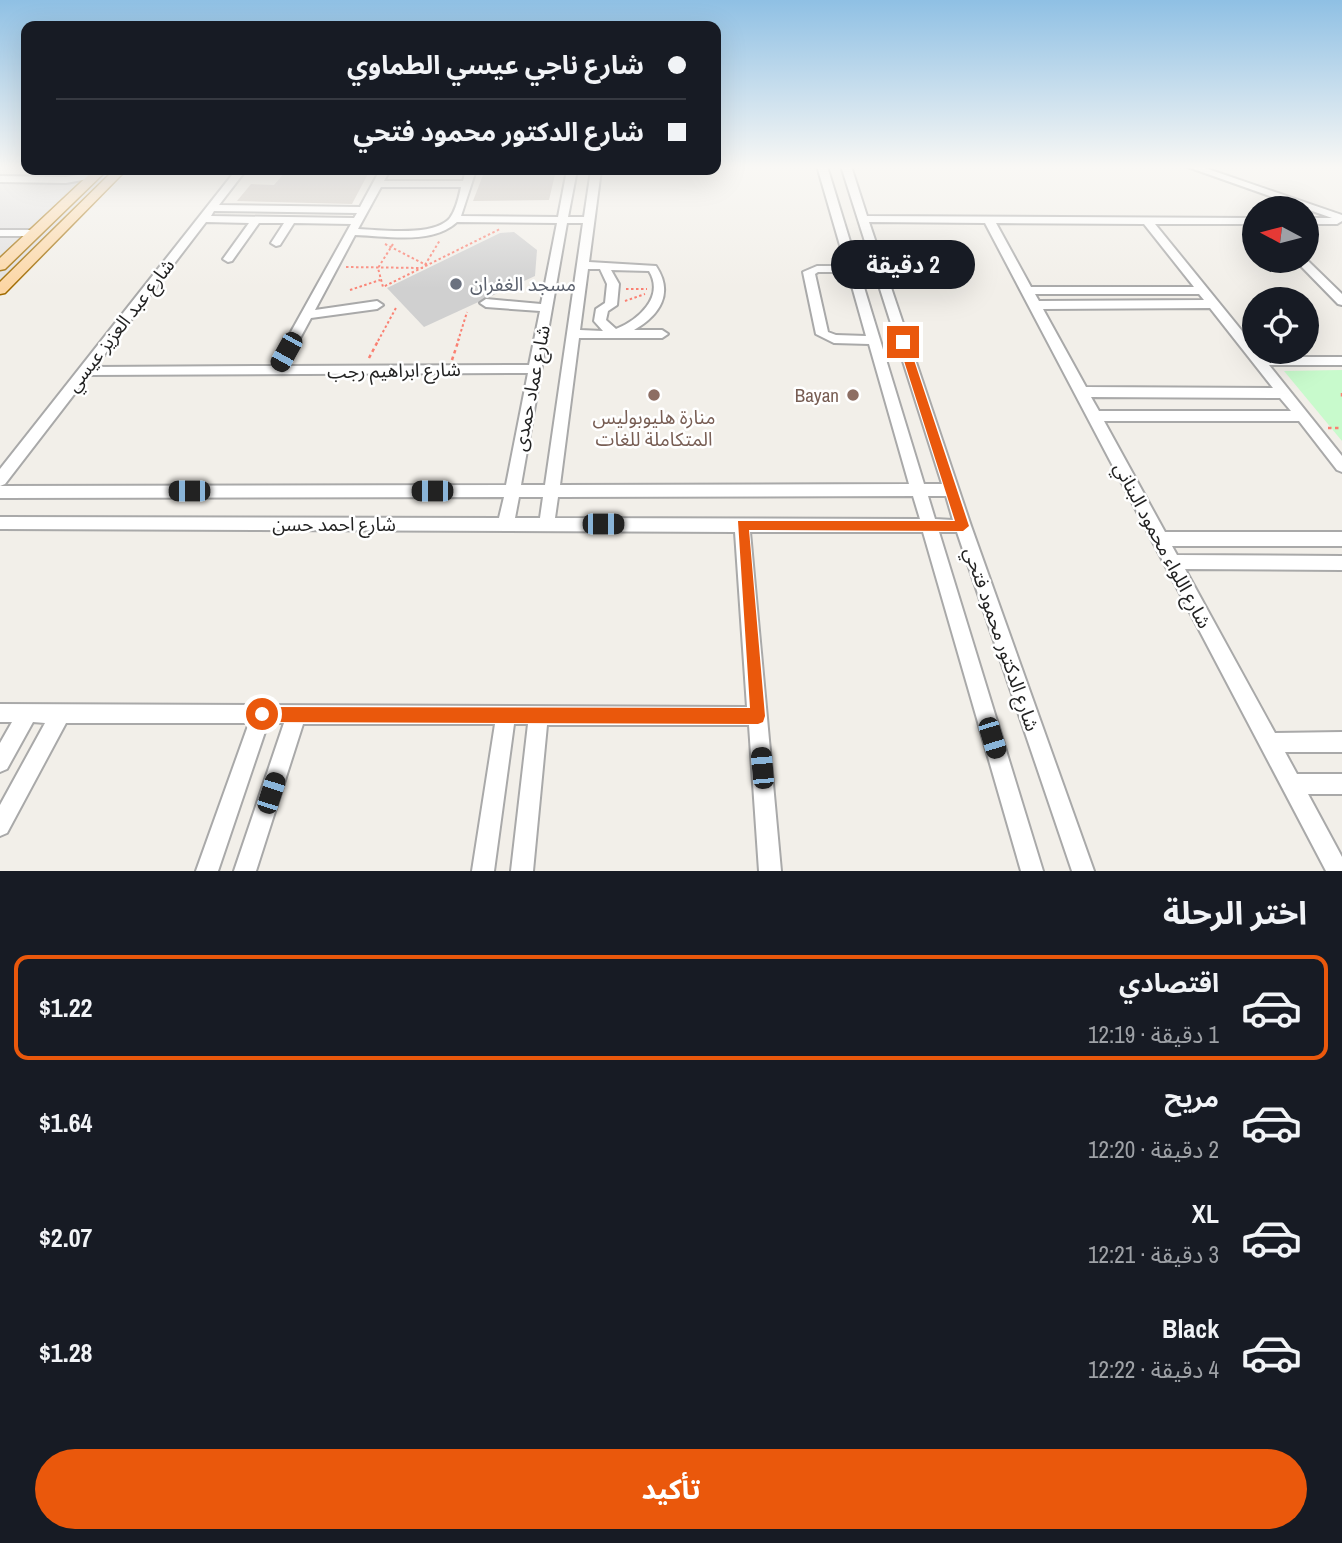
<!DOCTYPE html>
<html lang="ar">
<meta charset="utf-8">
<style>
body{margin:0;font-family:"Archivo Narrow","Noto Sans Arabic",sans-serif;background:#20242c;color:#f1f3f6;direction:rtl;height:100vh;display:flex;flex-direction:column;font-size:26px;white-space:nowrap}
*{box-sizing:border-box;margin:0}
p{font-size:23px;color:#9ea1a6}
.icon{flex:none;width:38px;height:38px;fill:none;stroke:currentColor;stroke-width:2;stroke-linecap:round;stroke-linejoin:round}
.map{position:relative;height:871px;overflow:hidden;direction:ltr}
.side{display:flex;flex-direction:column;background:#171b24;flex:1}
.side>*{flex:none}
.guide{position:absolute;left:21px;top:21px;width:700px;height:154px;border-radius:14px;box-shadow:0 7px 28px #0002;direction:rtl;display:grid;align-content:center;height:154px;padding:0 35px;background:#171b24}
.needle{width:46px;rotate:277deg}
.fabs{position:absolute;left:1242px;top:196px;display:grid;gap:14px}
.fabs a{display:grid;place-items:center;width:77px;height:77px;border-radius:50%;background:#171b24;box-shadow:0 7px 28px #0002;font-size:35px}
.end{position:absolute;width:32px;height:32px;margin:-16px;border:9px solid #ea580c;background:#fff;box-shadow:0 0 0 4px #fff}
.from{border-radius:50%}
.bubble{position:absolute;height:49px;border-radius:24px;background:#171b24;box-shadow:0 7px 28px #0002;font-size:23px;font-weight:700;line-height:49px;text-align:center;direction:rtl}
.car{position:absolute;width:21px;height:42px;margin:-21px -10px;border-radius:9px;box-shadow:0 0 5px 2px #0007;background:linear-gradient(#222 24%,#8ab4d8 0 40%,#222 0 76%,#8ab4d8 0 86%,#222 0)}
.guide b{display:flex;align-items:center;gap:24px;height:66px;font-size:26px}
.guide b+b{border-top:2px solid #363941}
.guide i{width:18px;height:18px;background:#f1f3f6}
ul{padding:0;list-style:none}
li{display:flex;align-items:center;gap:21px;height:105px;margin:0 14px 10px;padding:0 21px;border:4px solid transparent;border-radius:14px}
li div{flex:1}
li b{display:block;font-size:26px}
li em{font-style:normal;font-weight:700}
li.active{border-color:#ea580c}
li>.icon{width:63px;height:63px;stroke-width:1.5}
h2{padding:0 35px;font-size:32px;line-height:84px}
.action{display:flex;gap:14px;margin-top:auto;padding:14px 35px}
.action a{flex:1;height:80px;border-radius:42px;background:#ea580c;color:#fff;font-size:28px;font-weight:700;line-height:80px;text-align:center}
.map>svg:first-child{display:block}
.residential{fill:#e0dfdf}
.religious{fill:#d0d0d0}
.park{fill:#c8facc}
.building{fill:#c7bfb8}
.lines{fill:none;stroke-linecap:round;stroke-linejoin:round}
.minor-casing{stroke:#a9a9a9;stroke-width:4}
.major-casing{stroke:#a06b00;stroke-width:3}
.path-far1{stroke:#fa8072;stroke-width:2;stroke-dasharray:2.5 2.5;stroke-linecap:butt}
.path{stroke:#fa8072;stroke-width:2.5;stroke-dasharray:3.5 3.5;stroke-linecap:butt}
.minor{fill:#fff;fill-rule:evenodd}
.major{fill:#fcd6a4;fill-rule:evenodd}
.route{fill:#ea580c}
.worship-dot{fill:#6b7280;stroke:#fff;stroke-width:2.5}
.education-dot{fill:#8d6e63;stroke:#fff;stroke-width:2.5}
.labels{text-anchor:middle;stroke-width:5;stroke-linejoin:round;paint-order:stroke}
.worship-label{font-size:19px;fill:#5b616d;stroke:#fff;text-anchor:start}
.street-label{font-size:19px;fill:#222;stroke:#fff}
.education-label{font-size:19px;fill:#785e54;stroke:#fff;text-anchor:end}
</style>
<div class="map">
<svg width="1342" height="871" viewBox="0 0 1342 871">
<rect width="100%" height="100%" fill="#f2efe9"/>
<path class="residential" d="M0 174H113L0 286Z"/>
<path class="religious" d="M514 232 537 250 535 276 424 327 387 288 500 233Z"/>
<path class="park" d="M1342 370V441L1284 371Z"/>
<path class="building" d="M287 170H370L352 204 237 201 251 184 274 185Z
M485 170H556L549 200 473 201Z"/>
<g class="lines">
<g class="minor-casing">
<path id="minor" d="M817 166H827L924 484H942L841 166H851L867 216 1255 218V224H1155L1255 347V352H1258L1262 357H1342V365H1269L1342 456V472L1337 470 1299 421H1104L1165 532H1342V546H1172L1177 555 1342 556V570L1185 569 1275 733 1342 732V752H1285L1297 774H1342V794H1308L1342 857V871H1326L985 223 869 222 971 526 1094 871H1072L957 532H939L1043 871H1021L923 532H750L781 871H759L749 725H547L533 871H511L528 724H514L494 871H472L495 724H303L256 871H234L284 723H268L218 871H196L249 723H66L7 833 0 836V805L45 723 33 722 7 769 0 772V743L12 722H0V704L747 707 735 532 0 529V517L499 518 504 497 0 498V486L506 485 528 373 89 375 5 484 0 486V469L236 170H246L219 205 360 207 380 170H390L384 181H463L466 170H476L461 216 558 217 567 170H577L568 217H584L591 170H601L589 262 656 266C674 293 660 315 634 330H662L668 334 662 338H579L560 485 909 484 869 344 834 343 816 334 803 272 817 266H846ZM381 187H461C459 197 456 210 450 218 434 237 381 230 358 229ZM214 211 357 213 354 218 211 216ZM206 222 249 223 223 259 228 262 232 261 259 223H284L271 243 276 246 280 245 294 223 351 224 272 366 95 367ZM457 222 557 223 541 304 486 299 480 303 486 307 540 311 529 365 285 366 311 318 377 309 383 305 377 301 315 310 355 235C387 236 432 245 457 222ZM567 223H583L545 485H521ZM996 223 1144 224 1194 287H1031ZM588 269H600L607 284 605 303 596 309 594 321 603 331 580 330ZM611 270 649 271C665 297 638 320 616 329L606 320 608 311 617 305 619 284ZM818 272H848L866 336 836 335 828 332 815 274ZM1035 294H1199L1204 300 1039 301ZM1210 308 1273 388 1086 387 1043 309ZM1091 397 1280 398 1291 411H1099ZM913 496 920 519 555 518 558 497ZM928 496H946L953 520 935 519ZM519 497H543L540 518H515Z
M1185 166H1199L1342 215V221L1337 224H1307V218H1332Z
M96 172 101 175 99 177 66 183 0 182V176L66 177Z
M0 230H35L40 233 35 236H0Z
M1307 260 1342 294V305L1338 304 1296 261Z"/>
</g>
<g class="major-casing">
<path id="major" d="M94 170H107L5 269 0 270V258Z
M114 170H126L5 293 0 294V282Z"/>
</g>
<path class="path-far1" d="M385 244 428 266
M393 244 378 268 383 287 500 229
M425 265 440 240
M346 267 423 268
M626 289H647
M350 290 380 280
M625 301 645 294
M378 341 397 306
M458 341 467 312"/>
<path class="path" d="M369 358 379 339
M452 360 459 339
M1342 393V397
M1328 428H1342"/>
<use href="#minor" class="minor"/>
<use href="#major" class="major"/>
</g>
<linearGradient id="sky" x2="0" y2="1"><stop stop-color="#8fc0e4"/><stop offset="0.58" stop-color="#f9f8f5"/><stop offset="1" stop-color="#f9f8f5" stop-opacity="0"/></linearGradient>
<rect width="1342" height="288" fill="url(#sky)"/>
<path class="route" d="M903 339 908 342 969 526 963 531 749 530 765 716 763 722 758 724 262 722 257 720 254 714 257 709 262 707 750 708 738 521H955L898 342Z"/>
<circle class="worship-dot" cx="456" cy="284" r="7"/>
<g class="education-dot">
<circle cx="654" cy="395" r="7"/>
<circle cx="853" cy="395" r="7"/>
</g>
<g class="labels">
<g class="worship-label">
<text x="470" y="291">مسجد الغفران</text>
</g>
<g class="street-label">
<text transform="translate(120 325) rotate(-52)" y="7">شارع عبد العزيز عيسي</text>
<text transform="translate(394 370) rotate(-1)" y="7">شارع ابراهيم رجب</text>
<text transform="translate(531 388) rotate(-79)" y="7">شارع عماد حمدى</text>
<text x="334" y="531">شارع احمد حسن</text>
<text transform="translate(1163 545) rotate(62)" y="7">شارع اللواء محمود البناني</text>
<text transform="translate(1002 639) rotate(71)" y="7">شارع الدكتور محمود فتحي</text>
</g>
<g class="education-label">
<text x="839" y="402">Bayan</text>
<text x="654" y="424" text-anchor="middle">منارة هليوبوليس<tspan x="654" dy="22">المتكاملة للغات</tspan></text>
</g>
</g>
</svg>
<div class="fabs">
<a><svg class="needle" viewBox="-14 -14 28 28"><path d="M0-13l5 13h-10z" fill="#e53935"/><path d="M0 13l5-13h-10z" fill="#9ea1a6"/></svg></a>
<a><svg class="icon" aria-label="locate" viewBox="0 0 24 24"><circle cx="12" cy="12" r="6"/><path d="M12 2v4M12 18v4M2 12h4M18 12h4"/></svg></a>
</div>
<i class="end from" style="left:262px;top:714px"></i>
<i class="end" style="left:903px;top:342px"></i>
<div class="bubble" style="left:831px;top:240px;width:144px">2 دقيقة</div>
<i class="car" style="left:286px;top:352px;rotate:209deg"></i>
<i class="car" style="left:189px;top:491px;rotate:270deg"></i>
<i class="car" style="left:432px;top:491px;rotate:270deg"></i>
<i class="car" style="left:603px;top:524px;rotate:90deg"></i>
<i class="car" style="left:992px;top:738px;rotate:163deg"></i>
<i class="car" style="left:762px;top:768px;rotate:355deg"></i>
<i class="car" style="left:271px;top:793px;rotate:18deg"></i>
<div class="guide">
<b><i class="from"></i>شارع ناجي عيسي الطماوي</b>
<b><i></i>شارع الدكتور محمود فتحي</b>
</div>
</div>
<section class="side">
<h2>اختر الرحلة</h2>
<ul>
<li class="active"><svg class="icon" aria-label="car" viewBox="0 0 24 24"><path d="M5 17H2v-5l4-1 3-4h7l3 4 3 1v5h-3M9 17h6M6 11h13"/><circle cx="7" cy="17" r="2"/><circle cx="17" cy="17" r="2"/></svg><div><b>اقتصادي</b><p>1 دقيقة · 12:19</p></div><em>$1.22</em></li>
<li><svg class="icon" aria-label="car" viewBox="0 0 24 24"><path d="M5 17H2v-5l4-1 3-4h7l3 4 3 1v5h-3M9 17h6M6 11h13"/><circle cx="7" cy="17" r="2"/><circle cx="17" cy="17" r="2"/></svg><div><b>مريح</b><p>2 دقيقة · 12:20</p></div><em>$1.64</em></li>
<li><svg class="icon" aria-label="car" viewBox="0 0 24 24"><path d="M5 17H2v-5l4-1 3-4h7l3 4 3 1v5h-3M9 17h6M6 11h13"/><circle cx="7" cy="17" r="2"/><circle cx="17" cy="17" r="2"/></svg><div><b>XL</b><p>3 دقيقة · 12:21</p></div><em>$2.07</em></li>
<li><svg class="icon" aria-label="car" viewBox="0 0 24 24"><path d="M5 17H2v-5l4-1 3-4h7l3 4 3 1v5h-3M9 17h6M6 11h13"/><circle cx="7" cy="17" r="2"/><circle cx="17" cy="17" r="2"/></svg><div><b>Black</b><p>4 دقيقة · 12:22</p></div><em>$1.28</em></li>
</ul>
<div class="action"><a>تأكيد</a></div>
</section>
